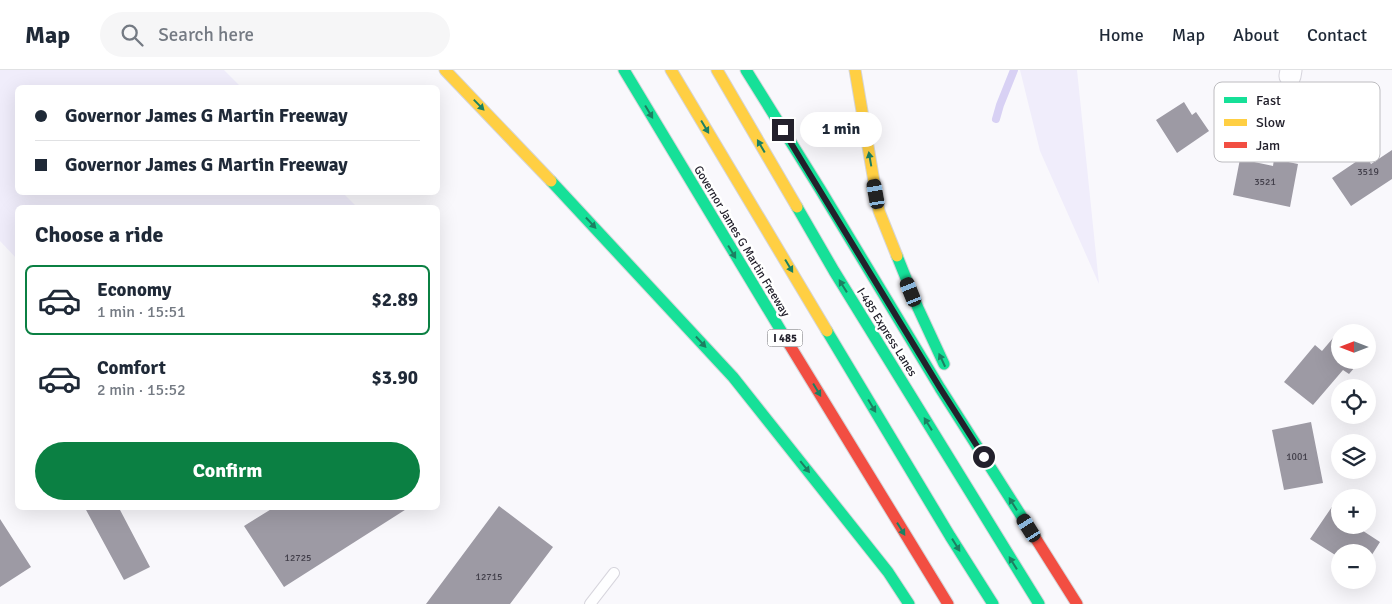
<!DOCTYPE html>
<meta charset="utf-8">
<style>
body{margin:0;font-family:Signika,sans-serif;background:#f6f6f7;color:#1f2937;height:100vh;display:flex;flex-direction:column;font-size:19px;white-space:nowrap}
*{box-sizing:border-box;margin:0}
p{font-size:16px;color:#747a83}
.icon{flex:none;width:28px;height:28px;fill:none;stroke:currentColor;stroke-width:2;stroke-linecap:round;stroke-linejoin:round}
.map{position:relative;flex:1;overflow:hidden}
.panel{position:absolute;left:15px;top:135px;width:425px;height:305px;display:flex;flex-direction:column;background:#fff;border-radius:8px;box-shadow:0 5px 20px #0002}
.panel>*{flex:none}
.guide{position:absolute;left:15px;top:15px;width:425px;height:110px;border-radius:8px;box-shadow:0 5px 20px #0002;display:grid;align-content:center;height:110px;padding:0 20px;background:#fff}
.needle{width:32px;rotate:270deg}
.fabs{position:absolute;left:1331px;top:254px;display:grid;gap:10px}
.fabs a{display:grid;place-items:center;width:45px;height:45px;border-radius:50%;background:#fff;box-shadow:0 5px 20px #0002;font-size:25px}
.end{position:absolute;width:22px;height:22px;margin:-11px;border:6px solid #23212c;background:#fff;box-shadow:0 0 0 2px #fff}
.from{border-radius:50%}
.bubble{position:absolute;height:35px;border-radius:18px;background:#fff;box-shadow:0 5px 20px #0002;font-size:16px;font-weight:700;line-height:35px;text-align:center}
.car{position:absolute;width:15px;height:30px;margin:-15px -8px;border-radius:6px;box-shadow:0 0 4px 1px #0007;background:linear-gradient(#222 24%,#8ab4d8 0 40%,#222 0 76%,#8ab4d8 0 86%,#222 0)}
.guide b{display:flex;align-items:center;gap:18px;height:48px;font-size:19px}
.guide b+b{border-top:1px solid #e0e1e3}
.guide i{width:12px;height:12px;background:#1f2937}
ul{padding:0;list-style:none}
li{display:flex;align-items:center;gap:15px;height:70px;margin:0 10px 8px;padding:0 10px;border:2px solid transparent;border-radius:8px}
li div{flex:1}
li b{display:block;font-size:19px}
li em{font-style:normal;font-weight:700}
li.selected{border-color:#0b8043}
li>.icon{width:45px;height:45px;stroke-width:1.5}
h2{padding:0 20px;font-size:22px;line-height:60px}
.button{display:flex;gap:10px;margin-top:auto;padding:10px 20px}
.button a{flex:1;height:58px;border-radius:30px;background:#0b8043;color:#fff;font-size:20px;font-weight:700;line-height:58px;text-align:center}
header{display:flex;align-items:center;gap:30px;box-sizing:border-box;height:70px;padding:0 25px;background:#fff;border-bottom:1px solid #e0e1e3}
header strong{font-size:24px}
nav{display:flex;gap:28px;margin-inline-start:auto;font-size:18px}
.search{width:350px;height:45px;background:#f6f6f7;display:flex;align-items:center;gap:12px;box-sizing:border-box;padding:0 18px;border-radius:28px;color:#747a83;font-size:19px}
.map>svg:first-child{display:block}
.green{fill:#f0edfb}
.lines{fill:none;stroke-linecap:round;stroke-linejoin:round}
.stream{stroke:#d8d1f4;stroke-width:8}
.building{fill:#9d9aa4}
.lane-casing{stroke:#d7d5dd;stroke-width:12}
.street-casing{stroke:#d7d5dd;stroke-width:23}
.fast-casing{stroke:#d5d5d8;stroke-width:13}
.slow-casing{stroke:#d5d5d8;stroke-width:13}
.jam-casing{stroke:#d5d5d8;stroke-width:13}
.lane{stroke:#fefeff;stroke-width:10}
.street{stroke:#fefeff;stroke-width:21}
.fast{stroke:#16e098;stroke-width:11}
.slow{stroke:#ffcf43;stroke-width:11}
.jam{stroke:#f24e42;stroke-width:11}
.oneway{fill:#1c8062}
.route{stroke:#23212c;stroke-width:6}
.labels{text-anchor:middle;stroke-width:5;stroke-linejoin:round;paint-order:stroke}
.number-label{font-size:10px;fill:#423f4a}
.shield{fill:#fff;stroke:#65646b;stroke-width:1}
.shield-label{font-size:11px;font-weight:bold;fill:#23212c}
.street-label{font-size:12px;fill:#23212c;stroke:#fff}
.key{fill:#fff;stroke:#bdbcc0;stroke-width:1}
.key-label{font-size:14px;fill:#23212c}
</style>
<header>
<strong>Map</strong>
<div class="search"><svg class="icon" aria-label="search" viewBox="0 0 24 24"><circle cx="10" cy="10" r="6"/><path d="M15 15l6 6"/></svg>Search here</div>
<nav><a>Home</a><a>Map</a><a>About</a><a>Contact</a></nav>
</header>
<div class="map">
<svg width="1392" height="534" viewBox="0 0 1392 534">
<rect width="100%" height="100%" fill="#f9f8fc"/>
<path class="green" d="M0 0H224L241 17 18 18V122H342L357 137 18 138 17 189 0 171Z
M1020 0H1077L1099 214 1040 81Z"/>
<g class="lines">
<path class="stream" d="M996 49 1000 35 1014 0"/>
</g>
<path class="building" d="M1184 32 1192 45 1196 42 1209 61 1177 83 1156 50Z
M1392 80V109L1351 136 1332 108 1366 85 1371 94Z
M1240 89 1273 96 1274 89 1298 94 1290 137 1233 125Z
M1339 261 1341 262 1340 290H1361L1349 304 1343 300 1313 335 1284 312 1315 275 1322 281Z
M1311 352 1323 413 1284 420 1272 360Z
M1340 425V455H1354L1380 472 1368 491V482H1340V488L1310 469Z
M499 436 553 477 510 534H426Z
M85 438H119L150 497 124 510Z
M273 438H408L284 517 244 456Z
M0 449 31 497 0 517Z"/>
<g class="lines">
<g class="lane-casing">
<path id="lane" d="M590 534 614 503"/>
</g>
<g class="street-casing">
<path id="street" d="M1290 6 1291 0"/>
</g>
<g class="fast-casing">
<path id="fast" d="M624 0 789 274
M746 0 820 119 940 318 1036 469
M551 111 733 307 888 502 909 534
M797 137 834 201 1039 534
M897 186 918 238 944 294
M827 261 950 466 993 534"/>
</g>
<g class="slow-casing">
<path id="slow" d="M445 0 551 111
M671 0 827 261
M717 0 797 137
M855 0 879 141 897 186"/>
</g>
<g class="jam-casing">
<path id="jam" d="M789 274 948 534
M1036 469 1077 534"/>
</g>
<use href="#lane" class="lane"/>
<use href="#street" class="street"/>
<use href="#fast" class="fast"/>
<use href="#slow" class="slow"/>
<use href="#jam" class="jam"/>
</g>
<defs><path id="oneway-solid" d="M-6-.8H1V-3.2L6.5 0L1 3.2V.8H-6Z" transform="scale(1.25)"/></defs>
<g class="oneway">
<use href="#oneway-solid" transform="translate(479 35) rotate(46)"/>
<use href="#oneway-solid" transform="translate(649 42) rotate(59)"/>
<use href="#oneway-solid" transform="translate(705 57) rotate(59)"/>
<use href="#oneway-solid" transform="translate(761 76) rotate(-120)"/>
<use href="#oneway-solid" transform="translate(870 89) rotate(-100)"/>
<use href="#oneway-solid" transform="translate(591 153) rotate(47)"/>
<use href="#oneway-solid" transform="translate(732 182) rotate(59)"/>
<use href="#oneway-solid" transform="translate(789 196) rotate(59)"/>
<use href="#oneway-solid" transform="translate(843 216) rotate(-122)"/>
<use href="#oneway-solid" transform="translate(701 272) rotate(47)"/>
<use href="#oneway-solid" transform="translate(942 290) rotate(-115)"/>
<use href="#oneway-solid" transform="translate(817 320) rotate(59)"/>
<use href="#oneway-solid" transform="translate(872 336) rotate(59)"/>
<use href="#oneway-solid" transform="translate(928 354) rotate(-122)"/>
<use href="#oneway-solid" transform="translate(805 397) rotate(51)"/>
<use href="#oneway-solid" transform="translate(1013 434) rotate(-122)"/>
<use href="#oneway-solid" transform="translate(901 459) rotate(58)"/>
<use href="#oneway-solid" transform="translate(956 475) rotate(58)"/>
<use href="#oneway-solid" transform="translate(1013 493) rotate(-122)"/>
</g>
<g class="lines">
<path class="route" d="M783 60 940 318 984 387"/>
</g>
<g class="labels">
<g class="number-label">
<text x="1368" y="105">3519</text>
<text x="1265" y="115">3521</text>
<text x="1297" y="390">1001</text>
<text x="298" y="491">12725</text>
<text x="489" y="510">12715</text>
</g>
<rect class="shield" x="767.5" y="259.5" width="35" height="17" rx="4"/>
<g class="shield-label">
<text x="785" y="272">I 485</text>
</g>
<g class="street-label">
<text transform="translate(742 171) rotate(59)" y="4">Governor James G Martin Freeway</text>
<text transform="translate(887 262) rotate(58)" y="4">I-485 Express Lanes</text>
</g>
</g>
<rect x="1214" y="12" width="166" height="80" rx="8" class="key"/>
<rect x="1224" y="27" width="23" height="6" fill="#16e098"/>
<rect x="1224" y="49" width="23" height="7" fill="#ffcf43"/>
<rect x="1224" y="72" width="23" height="6" fill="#f24e42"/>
<g class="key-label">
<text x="1256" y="35">Fast</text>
<text x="1256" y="57">Slow</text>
<text x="1256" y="80">Jam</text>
</g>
</svg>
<div class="fabs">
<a><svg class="needle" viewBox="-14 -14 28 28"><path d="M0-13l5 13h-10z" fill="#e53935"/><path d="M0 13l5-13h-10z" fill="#747a83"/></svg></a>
<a><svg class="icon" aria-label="locate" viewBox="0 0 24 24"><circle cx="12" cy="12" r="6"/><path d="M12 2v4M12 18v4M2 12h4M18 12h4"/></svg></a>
<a><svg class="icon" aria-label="layers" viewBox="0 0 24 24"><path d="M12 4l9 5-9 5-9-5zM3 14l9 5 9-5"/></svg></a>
<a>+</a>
<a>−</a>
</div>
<i class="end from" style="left:984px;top:387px"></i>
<i class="end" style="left:783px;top:60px"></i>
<div class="bubble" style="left:800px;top:42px;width:82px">1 min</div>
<i class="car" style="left:876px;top:124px;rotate:350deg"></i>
<i class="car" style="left:911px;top:222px;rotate:338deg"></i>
<i class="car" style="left:1029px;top:458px;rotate:328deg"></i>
<div class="guide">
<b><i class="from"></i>Governor James G Martin Freeway</b>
<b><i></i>Governor James G Martin Freeway</b>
</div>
<section class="panel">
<h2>Choose a ride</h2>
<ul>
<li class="selected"><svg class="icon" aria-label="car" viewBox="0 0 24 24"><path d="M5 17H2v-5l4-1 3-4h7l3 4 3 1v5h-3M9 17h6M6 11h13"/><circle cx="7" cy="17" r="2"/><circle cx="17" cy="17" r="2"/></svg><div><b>Economy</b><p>1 min · 15:51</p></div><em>$2.89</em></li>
<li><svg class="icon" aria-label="car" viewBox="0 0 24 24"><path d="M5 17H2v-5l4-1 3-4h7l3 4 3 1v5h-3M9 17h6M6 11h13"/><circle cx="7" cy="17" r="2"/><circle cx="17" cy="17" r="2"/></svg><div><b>Comfort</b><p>2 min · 15:52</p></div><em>$3.90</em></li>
</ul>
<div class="button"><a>Confirm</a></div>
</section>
</div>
